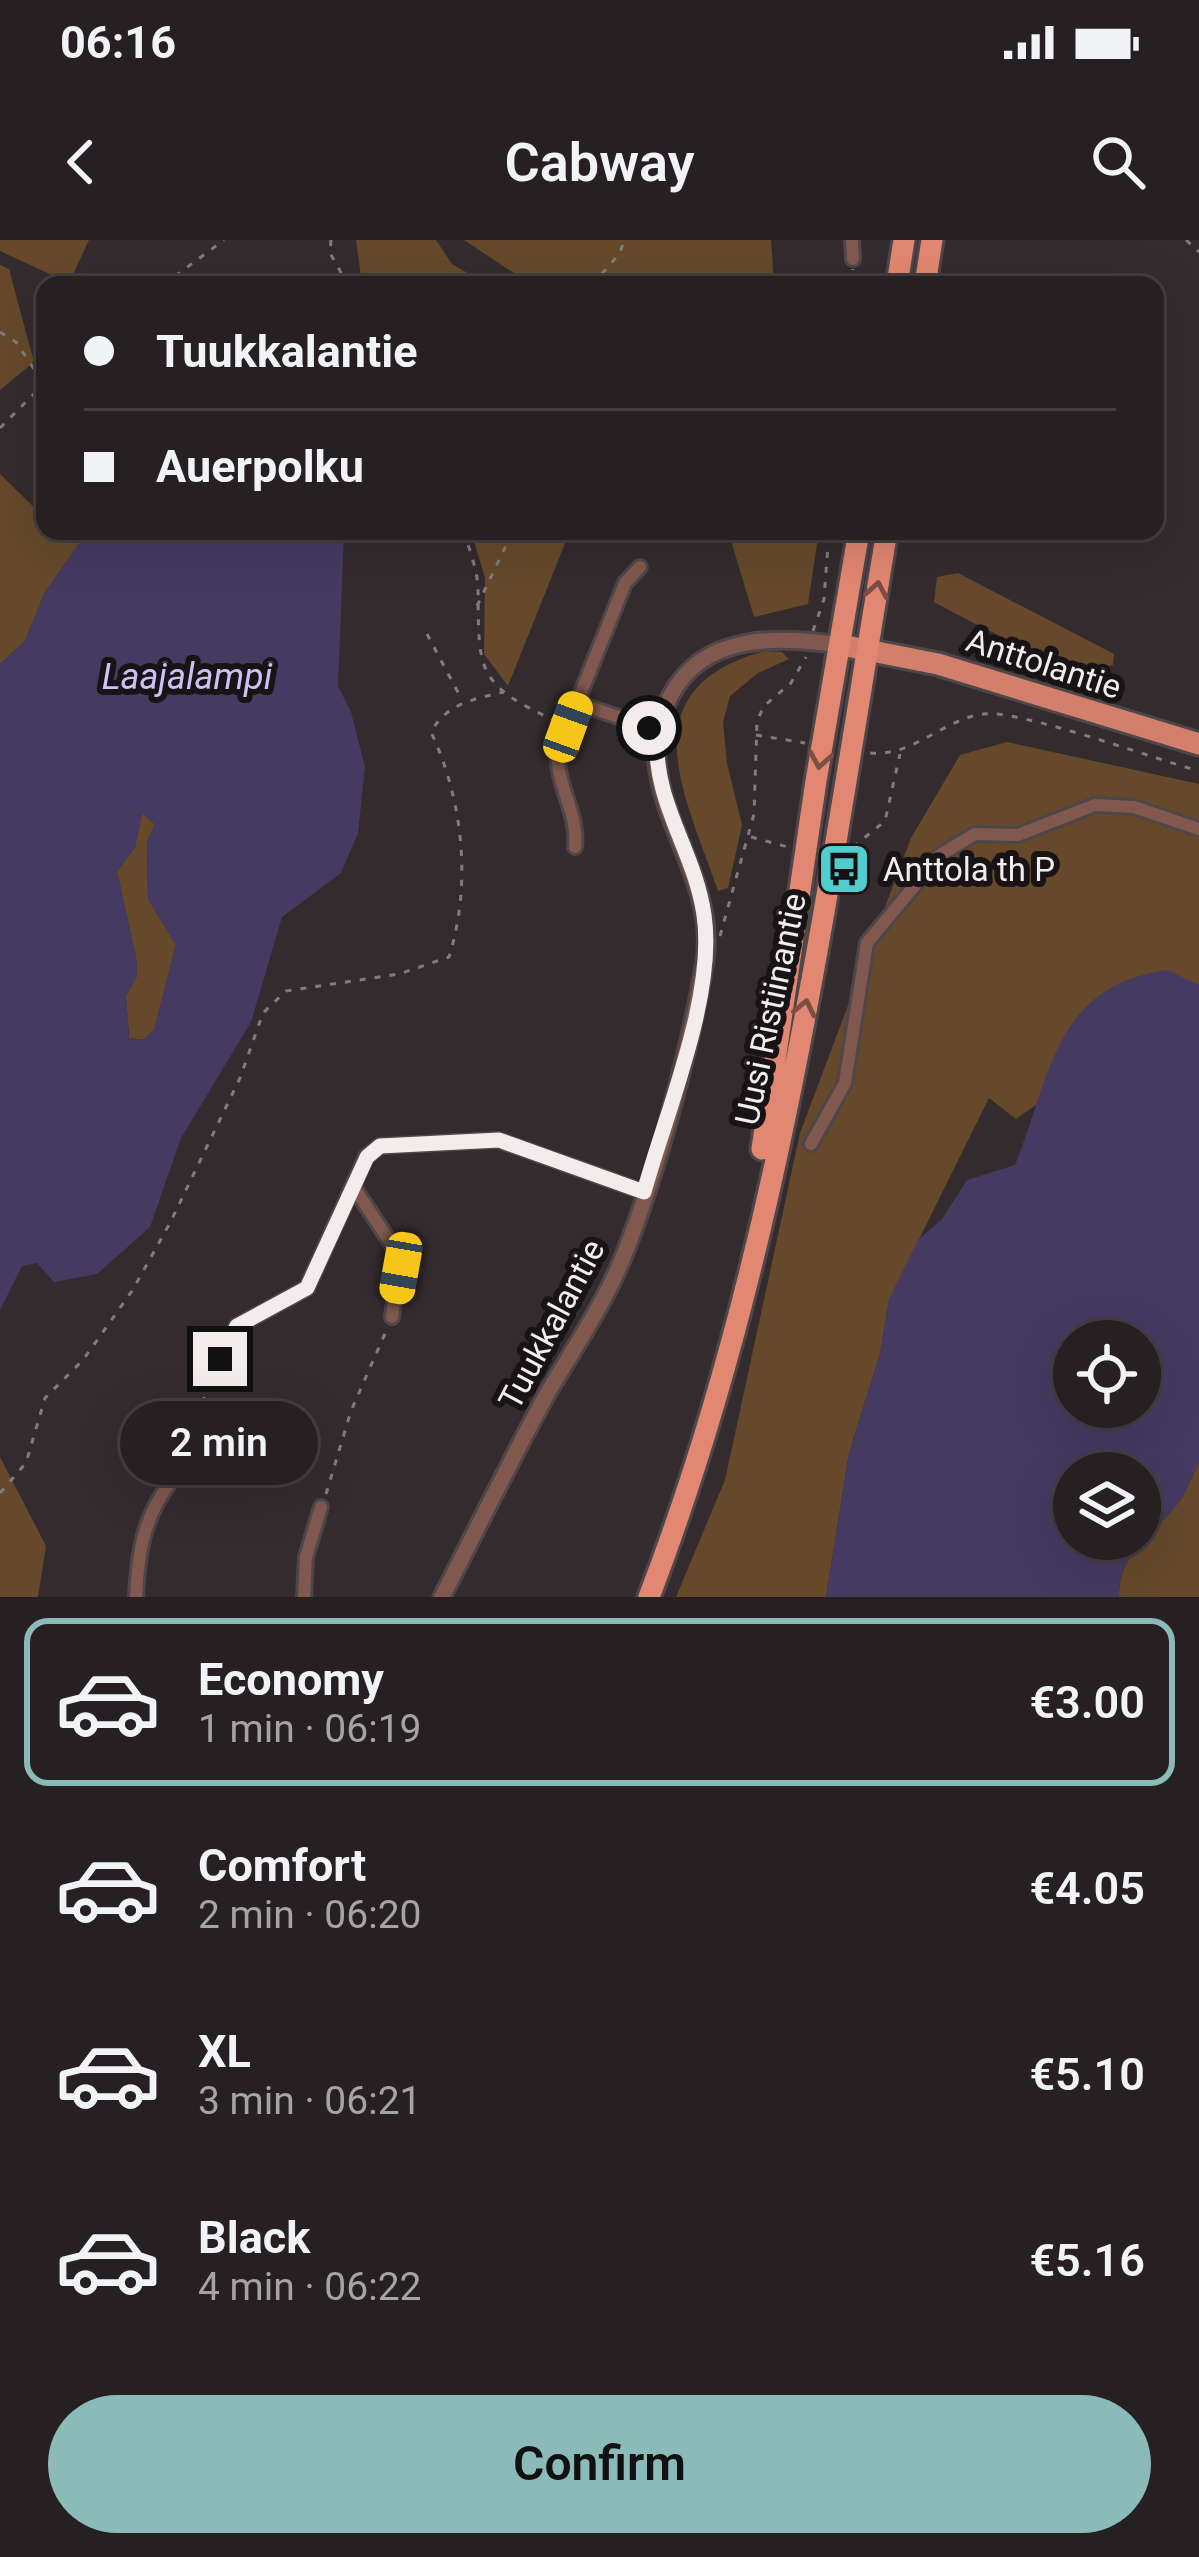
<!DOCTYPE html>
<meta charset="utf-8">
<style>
body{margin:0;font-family:Roboto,sans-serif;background:#322d2f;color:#f1f3f6;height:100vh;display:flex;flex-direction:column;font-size:45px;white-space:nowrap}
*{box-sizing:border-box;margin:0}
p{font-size:39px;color:#a4a3a5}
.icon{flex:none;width:66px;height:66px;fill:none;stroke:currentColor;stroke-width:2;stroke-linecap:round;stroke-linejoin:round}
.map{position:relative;height:1357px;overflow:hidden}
.details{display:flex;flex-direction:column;background:#262022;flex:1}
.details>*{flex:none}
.top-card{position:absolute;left:36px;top:36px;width:1128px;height:264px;border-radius:24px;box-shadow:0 12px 48px #0002,0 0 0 3px #423e40;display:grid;align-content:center;height:264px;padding:0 48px;background:#262022}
.tools{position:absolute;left:1053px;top:1080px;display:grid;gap:24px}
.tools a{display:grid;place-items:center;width:108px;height:108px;border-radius:50%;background:#262022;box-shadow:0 12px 48px #0002,0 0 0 3px #423e40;font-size:60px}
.end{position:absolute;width:54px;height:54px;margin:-27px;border:15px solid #f2eced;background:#111;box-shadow:0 0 0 6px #111}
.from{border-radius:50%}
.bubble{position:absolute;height:84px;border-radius:42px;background:#262022;box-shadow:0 12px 48px #0002,0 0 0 3px #423e40;font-size:39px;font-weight:600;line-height:84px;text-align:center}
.car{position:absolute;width:36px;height:72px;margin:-36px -18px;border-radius:15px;box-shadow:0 0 9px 3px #0007;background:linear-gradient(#f5c518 24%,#345 0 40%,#f5c518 0 76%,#345 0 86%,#f5c518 0)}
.top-card b{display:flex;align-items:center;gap:42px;height:114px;font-size:45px}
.top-card b+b{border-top:3px solid #423e40}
.top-card i{width:30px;height:30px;background:#f1f3f6}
ul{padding:21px 0 0;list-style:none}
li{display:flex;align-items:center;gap:36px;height:168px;margin:0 24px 18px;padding:0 24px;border:6px solid transparent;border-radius:24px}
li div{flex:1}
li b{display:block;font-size:45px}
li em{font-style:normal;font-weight:600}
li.active{border-color:#8bbbb9}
li>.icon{width:108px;height:108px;stroke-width:1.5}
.cta{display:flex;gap:24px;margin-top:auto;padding:24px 48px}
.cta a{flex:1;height:138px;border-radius:72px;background:#8bbbb9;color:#111;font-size:48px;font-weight:600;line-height:138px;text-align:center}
.status{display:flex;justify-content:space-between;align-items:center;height:84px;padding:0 60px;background:#262022;direction:ltr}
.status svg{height:33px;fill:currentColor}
header{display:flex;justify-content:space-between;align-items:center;height:156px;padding:0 48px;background:#262022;font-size:54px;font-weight:600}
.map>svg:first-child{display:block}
.green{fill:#66492b}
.water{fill:#453b62;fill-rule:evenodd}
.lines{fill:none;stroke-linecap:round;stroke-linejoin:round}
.minor-casing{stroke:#4e4648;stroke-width:18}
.tertiary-casing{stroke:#4e4648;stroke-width:21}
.primary-casing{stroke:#4e4648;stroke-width:27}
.trunk-casing{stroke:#4e4648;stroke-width:27}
.path{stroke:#837c7e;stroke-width:3;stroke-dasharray:6 9;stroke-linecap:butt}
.minor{stroke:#81584e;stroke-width:12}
.tertiary{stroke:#81584e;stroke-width:15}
.primary{stroke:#d27f6b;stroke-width:21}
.trunk{stroke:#e28771;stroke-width:21}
.oneway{stroke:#7d4e43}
.route{stroke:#f2eced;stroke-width:15}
.labels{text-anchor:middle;stroke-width:12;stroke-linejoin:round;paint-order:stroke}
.street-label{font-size:33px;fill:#f2eced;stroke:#181415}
.poi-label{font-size:33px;fill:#f2eced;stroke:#181415;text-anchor:start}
.water-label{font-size:36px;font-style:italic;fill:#cdc0f7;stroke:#181415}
</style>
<div class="status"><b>06:16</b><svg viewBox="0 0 49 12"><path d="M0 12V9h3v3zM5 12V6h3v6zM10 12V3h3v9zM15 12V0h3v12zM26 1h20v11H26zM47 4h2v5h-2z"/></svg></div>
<header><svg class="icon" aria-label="back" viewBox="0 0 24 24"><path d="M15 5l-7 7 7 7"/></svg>Cabway<svg class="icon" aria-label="search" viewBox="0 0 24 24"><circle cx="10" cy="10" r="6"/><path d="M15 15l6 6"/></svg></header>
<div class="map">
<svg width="1199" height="1357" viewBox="0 0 1199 1357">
<rect width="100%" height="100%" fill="#332b2d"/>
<path class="green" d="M0 0H89L69 43 0 11Z
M356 0H436L452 24 488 45H362Z
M464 0H771L774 43 794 45H532Z
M0 25 9 29 34 122 0 150Z
M0 234 45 278V291H88L45 352 25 401 0 424Z
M471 291H570L508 446 484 414 485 338Z
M728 291H819L808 364 754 377Z
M958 333 1114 414 1113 425C1072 436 972 383 934 362L937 337Z
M765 411 782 412 789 419 758 433 730 456 723 482 727 523 742 585 728 648 718 651C686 556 625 449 765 411Z
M1007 502 1199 544V750L1016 879 989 858 889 1060 880 1114 849 1213 826 1357H676L725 1240 800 893 911 598 960 515Z
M142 573 155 584 147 601 148 659 176 705 154 790 143 800 129 798 126 756 137 736 136 717 117 632 135 607Z
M0 1217 46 1306 38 1357H0Z
M1199 1222V1357H1119C1118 1310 1157 1294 1181 1259 1188 1248 1193 1234 1199 1222Z"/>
<path class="water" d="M88 291H344L338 446 351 472 365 527 358 593 341 633 282 677 251 782 181 898 150 987 97 1034 54 1042 37 1023 22 1026 0 1070V424L25 401 45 352ZM142 573 155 584 147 601 148 659 176 705 154 790 143 800 129 798 126 756 137 736 136 717 117 632 135 608Z
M1167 730 1199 745V1222C1193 1234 1188 1248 1181 1259 1157 1294 1118 1310 1119 1357H826L849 1213 880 1114 889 1060 918 1000 942 979 967 940 1015 925C1051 837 1053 746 1167 730ZM1074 1101H1140V1167H1074ZM1074 1233H1140V1299H1074Z"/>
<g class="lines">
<g class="minor-casing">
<path id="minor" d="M852 0 853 19
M577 463 657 490
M575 607C579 572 555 545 558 510L625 343 640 327
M811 904 845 843 867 703 940 615 975 594 1018 595 1095 565 1134 567 1199 589
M353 946 400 1017 392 1077
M221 1119 237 1086 307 1048 366 917 380 906 498 900 644 952
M136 1357C138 1314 143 1279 169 1244
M304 1357 306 1317 321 1267"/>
</g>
<g class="tertiary-casing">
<path id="tertiary" d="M442 1357C477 1289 510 1221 547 1154 574 1108 607 1060 626 1010 658 929 691 805 705 720 719 626 622 550 670 457 704 391 780 397 841 405"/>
</g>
<g class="primary-casing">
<path id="primary" d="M841 405 938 424 1199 504"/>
</g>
<g class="trunk-casing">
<path id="trunk" d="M897 45 904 0
M925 45 932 0
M762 909 816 541 859 291
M649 1357C780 1017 827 648 887 291"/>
</g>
<path class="path" d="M331 0 330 13 348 45
M1186 0 1199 12
M163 45 224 0
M592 45 620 13 624 0
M852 45 853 29
M0 92 16 102 44 144
M0 188 41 147
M464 291C469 309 477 329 478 347 479 429 474 444 556 481
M477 366 513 291
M813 391 824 359 829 291
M427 394 462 460
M756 495 805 503
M870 513C913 517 942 480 983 474 1018 469 1155 519 1199 531
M751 597 788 607
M853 607 885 581 900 514
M720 696 754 574 757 481 764 466 791 443 806 417
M174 1232 216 1130
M0 1253 26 1223 45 1158 83 1120 132 1051 170 983 240 838 263 773 286 751 399 734 449 717C472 644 463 560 431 492 447 463 474 459 504 452
M326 1254 351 1171 387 1089"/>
<use href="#minor" class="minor"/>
<use href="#tertiary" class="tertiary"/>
<use href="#primary" class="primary"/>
<use href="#trunk" class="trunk"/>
</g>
<defs><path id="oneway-chevron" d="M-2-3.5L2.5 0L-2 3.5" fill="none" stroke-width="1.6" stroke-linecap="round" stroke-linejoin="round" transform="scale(3)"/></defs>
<g class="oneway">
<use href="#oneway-chevron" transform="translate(877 350) rotate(-80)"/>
<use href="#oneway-chevron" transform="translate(820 520) rotate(100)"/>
<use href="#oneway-chevron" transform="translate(805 768) rotate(-78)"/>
</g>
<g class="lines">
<path class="route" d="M220 1119 237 1086 307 1048 367 917 380 906 499 900 644 952C666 872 716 756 704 675 694 607 652 564 657 490L649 488"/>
</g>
<defs>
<g id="bus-square" transform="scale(2.7)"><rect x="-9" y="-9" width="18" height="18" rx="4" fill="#52cdcf" stroke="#181415"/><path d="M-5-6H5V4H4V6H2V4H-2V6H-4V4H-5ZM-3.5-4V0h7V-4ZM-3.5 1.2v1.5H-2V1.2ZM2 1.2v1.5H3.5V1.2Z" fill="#111"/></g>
</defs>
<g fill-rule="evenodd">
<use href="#bus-square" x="844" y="629"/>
</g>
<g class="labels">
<g class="street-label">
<text transform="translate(1044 423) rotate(18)" y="12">Anttolantie</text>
<text transform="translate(770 769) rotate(-78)" y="12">Uusi Ristiinantie</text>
<text transform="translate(551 1084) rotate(-62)" y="12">Tuukkalantie</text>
</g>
<g class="poi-label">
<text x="883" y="641">Anttola th P</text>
</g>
<g class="water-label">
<text x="187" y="449">Laajalampi</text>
</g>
</g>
</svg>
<div class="tools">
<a><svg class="icon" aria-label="locate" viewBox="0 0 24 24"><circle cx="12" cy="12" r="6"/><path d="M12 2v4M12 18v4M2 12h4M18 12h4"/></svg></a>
<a><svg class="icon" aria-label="layers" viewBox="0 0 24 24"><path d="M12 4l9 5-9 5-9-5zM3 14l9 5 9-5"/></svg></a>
</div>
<i class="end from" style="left:649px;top:488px"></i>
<i class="end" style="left:220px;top:1119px"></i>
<div class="bubble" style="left:120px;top:1161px;width:198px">2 min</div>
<i class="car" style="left:568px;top:487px;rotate:20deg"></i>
<i class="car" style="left:401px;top:1028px;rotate:190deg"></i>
<div class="top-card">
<b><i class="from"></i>Tuukkalantie</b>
<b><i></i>Auerpolku</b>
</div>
</div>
<section class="details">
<ul>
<li class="active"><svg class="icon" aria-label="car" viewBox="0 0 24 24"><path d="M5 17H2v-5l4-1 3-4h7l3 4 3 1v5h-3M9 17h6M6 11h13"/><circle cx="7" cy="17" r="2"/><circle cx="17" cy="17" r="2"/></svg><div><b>Economy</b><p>1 min · 06:19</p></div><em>€3.00</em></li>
<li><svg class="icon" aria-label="car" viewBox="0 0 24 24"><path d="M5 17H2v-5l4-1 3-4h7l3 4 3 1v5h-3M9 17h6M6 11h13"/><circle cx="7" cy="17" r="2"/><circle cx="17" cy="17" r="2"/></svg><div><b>Comfort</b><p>2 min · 06:20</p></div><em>€4.05</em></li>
<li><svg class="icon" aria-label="car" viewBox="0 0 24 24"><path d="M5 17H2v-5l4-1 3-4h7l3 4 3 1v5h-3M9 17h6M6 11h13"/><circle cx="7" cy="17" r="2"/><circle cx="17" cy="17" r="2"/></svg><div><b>XL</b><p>3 min · 06:21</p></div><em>€5.10</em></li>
<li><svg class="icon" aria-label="car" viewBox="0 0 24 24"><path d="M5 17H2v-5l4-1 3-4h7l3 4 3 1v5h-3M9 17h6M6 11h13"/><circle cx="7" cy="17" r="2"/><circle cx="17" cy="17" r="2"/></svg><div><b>Black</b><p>4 min · 06:22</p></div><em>€5.16</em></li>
</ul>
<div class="cta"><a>Confirm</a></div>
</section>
